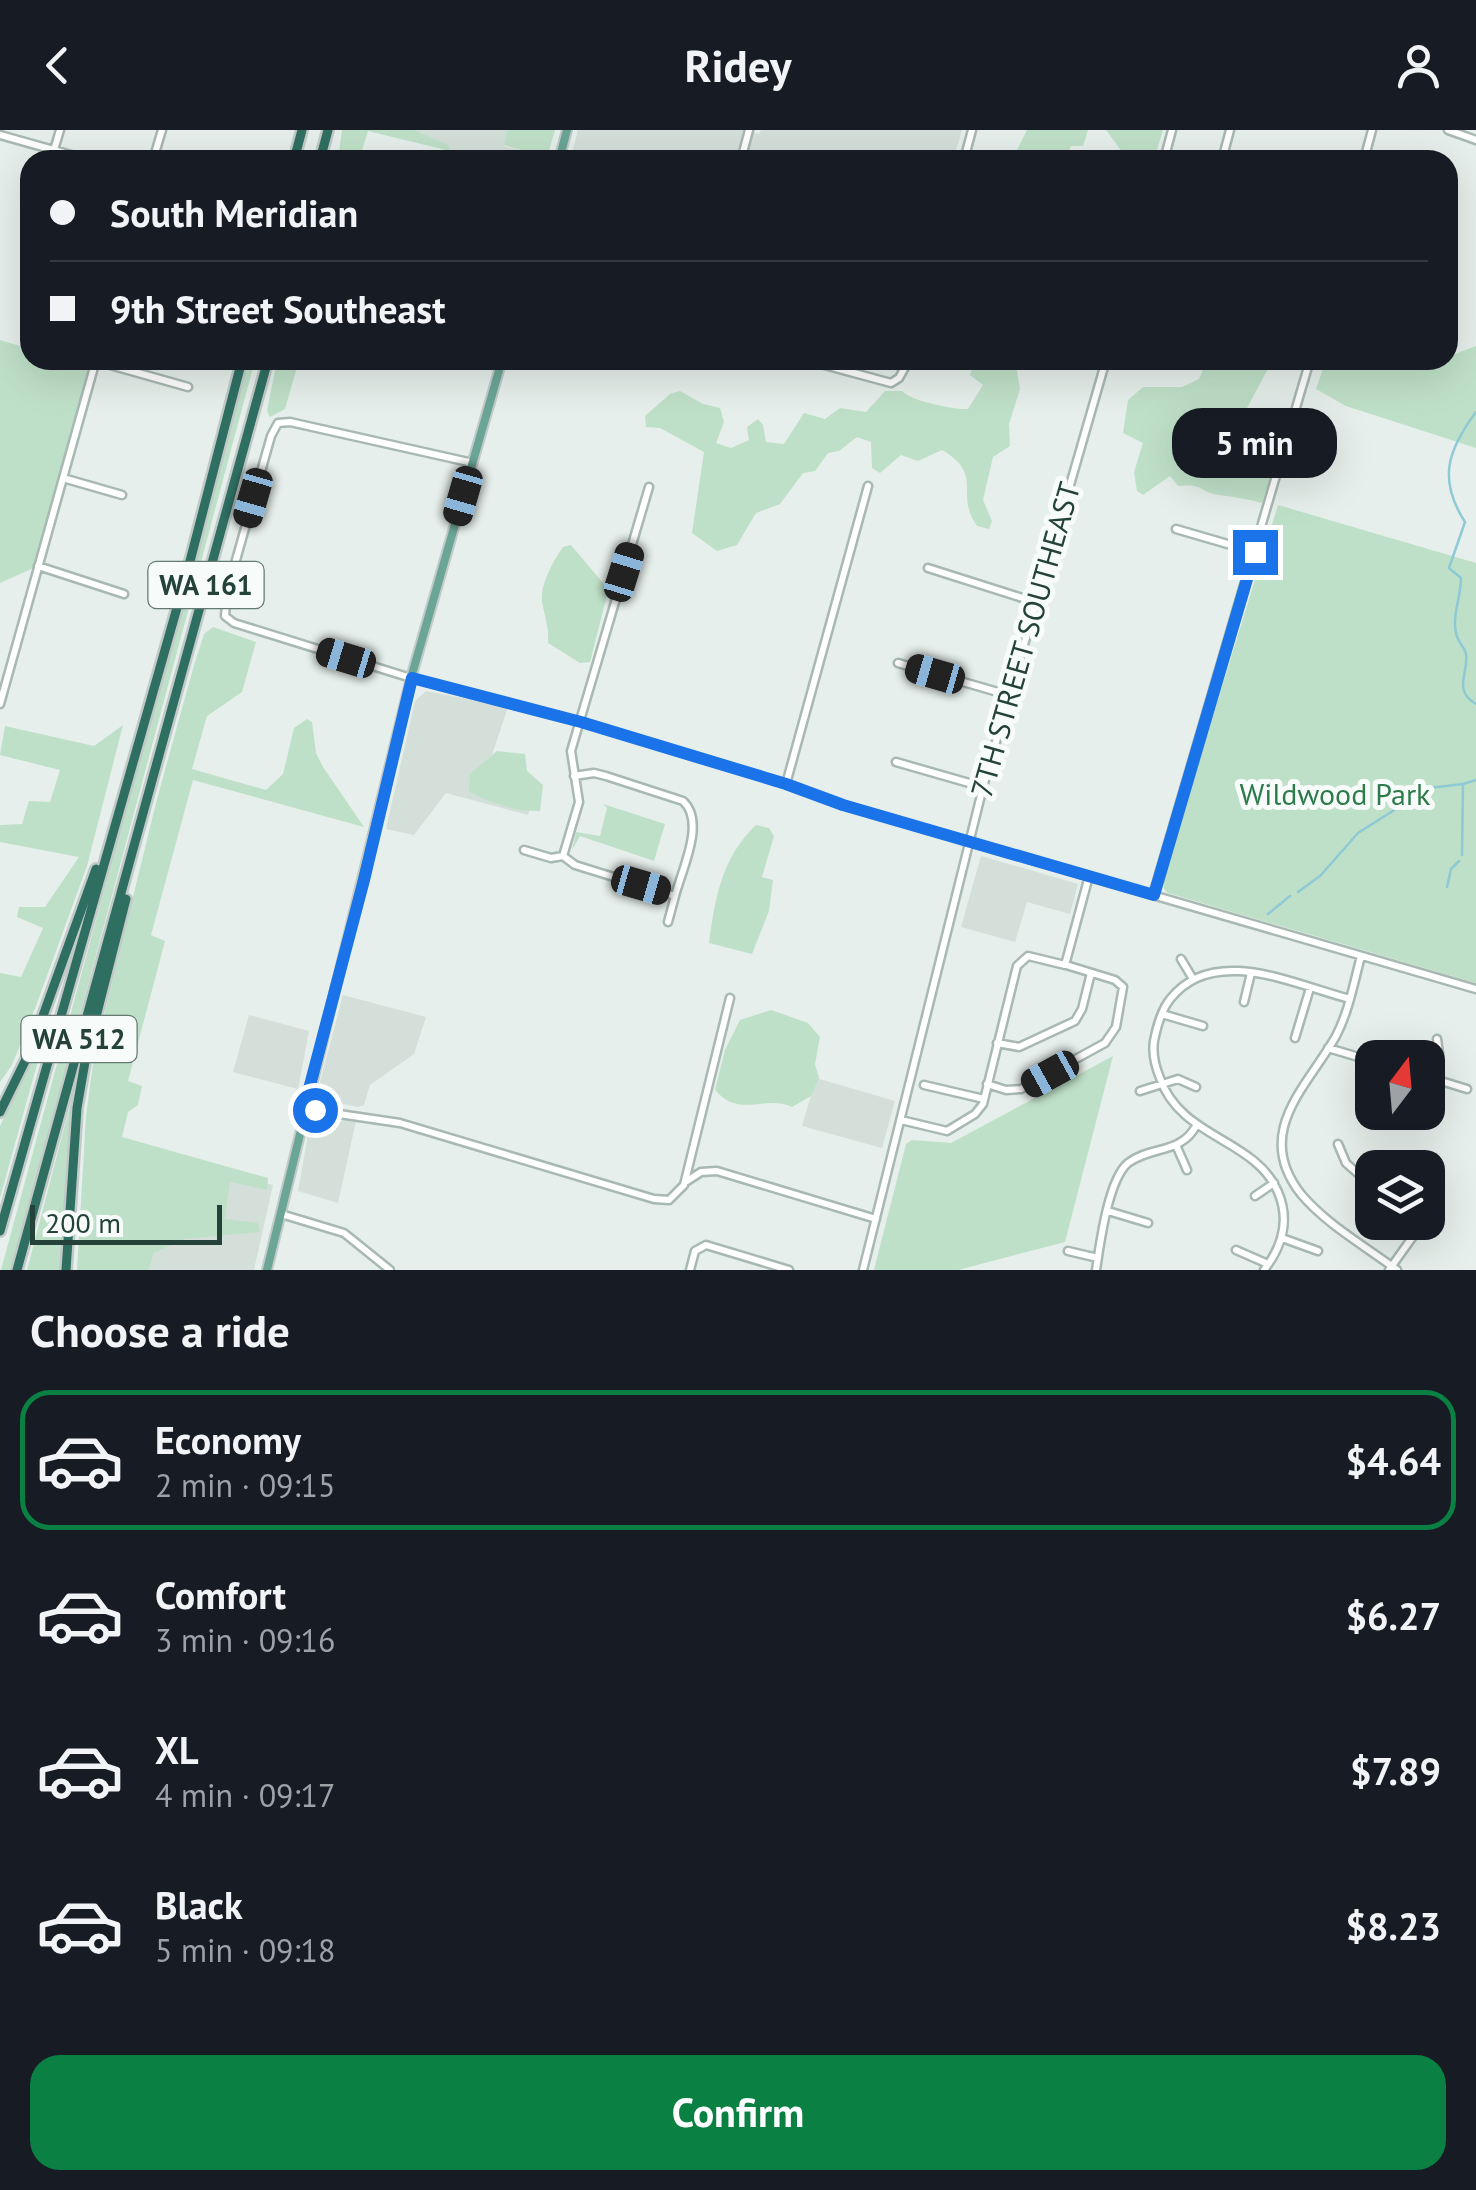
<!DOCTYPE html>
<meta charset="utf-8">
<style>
body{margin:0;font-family:"PT Sans",sans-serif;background:#20242c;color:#f1f3f6;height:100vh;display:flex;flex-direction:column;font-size:38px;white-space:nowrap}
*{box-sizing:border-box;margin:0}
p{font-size:32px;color:#9ea1a6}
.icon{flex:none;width:55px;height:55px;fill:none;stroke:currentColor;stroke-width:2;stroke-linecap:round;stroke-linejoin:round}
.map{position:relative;height:1140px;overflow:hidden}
.sheet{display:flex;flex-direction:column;background:#171b24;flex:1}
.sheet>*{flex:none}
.top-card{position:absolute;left:20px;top:20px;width:1438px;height:220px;border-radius:30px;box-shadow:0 10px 40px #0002;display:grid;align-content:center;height:220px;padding:0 30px;background:#171b24}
.needle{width:65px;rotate:16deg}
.buttons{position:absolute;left:1355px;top:910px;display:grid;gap:20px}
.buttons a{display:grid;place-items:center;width:90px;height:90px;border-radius:20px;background:#171b24;box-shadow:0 10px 40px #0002;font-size:50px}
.scale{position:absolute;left:30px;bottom:25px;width:192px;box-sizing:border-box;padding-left:10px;border:5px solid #24423a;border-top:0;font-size:28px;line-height:35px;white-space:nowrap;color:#24423a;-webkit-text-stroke:8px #f7fbf9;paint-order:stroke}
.end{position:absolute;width:45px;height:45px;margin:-22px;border:12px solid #1a73e8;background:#fff;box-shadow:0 0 0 5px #fff}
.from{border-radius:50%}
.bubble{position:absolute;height:70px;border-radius:30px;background:#171b24;box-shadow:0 10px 40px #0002;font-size:32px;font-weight:800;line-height:70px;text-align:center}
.car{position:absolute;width:30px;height:60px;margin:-30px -15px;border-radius:12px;box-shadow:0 0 8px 2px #0007;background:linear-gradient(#222 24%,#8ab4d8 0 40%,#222 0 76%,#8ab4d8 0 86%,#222 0)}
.top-card b{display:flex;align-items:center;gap:35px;height:95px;font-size:38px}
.top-card b+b{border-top:2px solid #363941}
.top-card i{width:25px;height:25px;background:#f1f3f6}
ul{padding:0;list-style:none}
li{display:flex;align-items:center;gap:30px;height:140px;margin:0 20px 15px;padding:0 10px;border:5px solid transparent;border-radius:30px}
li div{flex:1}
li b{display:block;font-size:38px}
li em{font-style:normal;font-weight:800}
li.on{border-color:#0b8043}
li>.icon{width:90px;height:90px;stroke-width:1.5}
h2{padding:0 30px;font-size:45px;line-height:120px}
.button{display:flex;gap:20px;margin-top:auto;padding:20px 30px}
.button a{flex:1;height:115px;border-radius:30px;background:#0b8043;color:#fff;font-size:40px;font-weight:800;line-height:115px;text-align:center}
header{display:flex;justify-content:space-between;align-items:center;height:130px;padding:0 30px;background:#171b24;font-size:45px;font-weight:800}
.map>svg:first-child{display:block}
.built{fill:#d4dfda}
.green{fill:#bfe0c8}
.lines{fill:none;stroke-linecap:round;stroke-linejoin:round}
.stream{stroke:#8ec9d4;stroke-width:2.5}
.minor-casing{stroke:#a8b8b2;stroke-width:11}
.major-casing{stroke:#c2cac8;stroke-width:12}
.highway-casing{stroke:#c2cac8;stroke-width:14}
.minor{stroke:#fff;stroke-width:6}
.major{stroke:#6aa596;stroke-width:8}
.highway{stroke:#2f6f62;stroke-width:9}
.route{stroke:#1a73e8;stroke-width:12}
.labels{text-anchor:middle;stroke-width:10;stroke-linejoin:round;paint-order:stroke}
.shield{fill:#f7fbf9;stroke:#637a73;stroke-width:2.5}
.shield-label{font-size:28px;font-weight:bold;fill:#24423a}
.street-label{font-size:30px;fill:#24423a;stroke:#f7fbf9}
.park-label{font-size:30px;fill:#2d7a4b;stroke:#f7fbf9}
</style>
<header><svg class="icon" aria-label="back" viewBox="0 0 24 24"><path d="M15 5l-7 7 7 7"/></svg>Ridey<svg class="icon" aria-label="person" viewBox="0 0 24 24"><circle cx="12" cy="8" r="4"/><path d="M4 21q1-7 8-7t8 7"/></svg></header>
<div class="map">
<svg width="1476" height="1140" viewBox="0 0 1476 1140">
<rect width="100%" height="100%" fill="#e6efeb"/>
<path class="built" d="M415 0H507L504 16 547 28 482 30 450 21 447 15Z
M578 0H746L759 4 761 0H962L953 30H713L697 26 695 30H570Z
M426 561 508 577 489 634 538 652 528 685 446 663 414 705 386 699 415 571Z
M981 726 1078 754 1070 784 1027 772 1015 812 961 797Z
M343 865 426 887 414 924 370 955 364 975 358 977 323 970 317 963Z
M249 885 309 901 298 959 233 942Z
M816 948 895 971 882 1018 802 996Z
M323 990 356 991 338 1073 298 1061 309 999 316 991Z
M182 1031 273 1055 254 1140H149Z"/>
<path class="green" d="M342 0H415L448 15 450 21 368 1 359 30H338Z
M507 0H555L547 28 504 15Z
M1027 0H1088L1083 16H1071L1065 30H1012Z
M1106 0H1163L1154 30H1128Z
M0 210 30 219V230H65L94 239 38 436 0 453Z
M1476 216V318L1346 276 1316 259 1326 230H1448V221L1455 224Z
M248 230H255L16 1125 11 1140H1Z
M277 230H299L285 279 270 287 267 281Z
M975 230H1015L1020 259 1009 294 1010 316 993 327 983 370 992 391 989 399 977 396C954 364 985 345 942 320L918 331 901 325 880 343 872 338 871 312 857 307 839 321 828 323 815 341 803 343 780 374 756 383 737 415 717 421 692 403 704 322 660 298 646 297 645 286 670 264 680 261 703 274 720 278 724 292 716 313 731 318 749 310 747 297 758 289 763 295 766 312 784 314 804 283 825 289 840 278 866 282 885 261H902C911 271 954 280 968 279L983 255 970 245Z
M1207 230H1269L1270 235 1232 306 1236 319 1273 339 1262 373C1247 369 1234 367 1219 365 1200 362 1203 353 1178 356L1170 346 1143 365 1137 361 1134 342 1143 313 1123 303 1128 270 1143 257H1182L1199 249Z
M1278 375 1476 433V853L1168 763 1164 759V745Z
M571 415 603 453 607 465 590 532 580 533 548 513C549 497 545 488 542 472 540 455 553 431 563 417Z
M213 497 256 512 242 562 207 586 192 639 266 660 283 644 294 598 307 589 312 592 316 623 323 637 364 697 193 650 151 805 165 811 128 951 142 956 138 975 128 982 122 1007 268 1048 267 1060 230 1052 225 1089 258 1093 260 1102 184 1109 154 1123 149 1140H77L86 986 94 926 157 669 194 535 204 504Z
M123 595 87 736 36 876 12 935 0 952V843L21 847 43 798 17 787 19 777H45L79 727 0 712V695L22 694 29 671 50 672 60 640 0 625 5 596 94 616Z
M497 621 525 624 527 641 543 655 540 681C514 681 493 674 469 662L470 644Z
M603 674 665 694 654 731 580 706 572 720 576 702 600 706 607 678Z
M756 695 769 698 774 706 762 747 773 750 769 781 752 824 709 813C715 768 722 727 756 695Z
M771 880 808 893 820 907 815 934 819 948 811 966 792 977C765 964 740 989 715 960L725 920 740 890Z
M48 895 0 1068V996Z
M1113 926 1065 1112 958 1140H874L906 1014 912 1010 951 1013Z
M80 937 73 988 61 1140H27Z"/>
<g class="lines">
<path class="stream" d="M1476 282C1447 321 1438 350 1465 392L1449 438 1461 448C1461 467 1452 485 1456 503 1457 511 1465 518 1466 524 1469 543 1452 560 1476 574
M1462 725 1463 654 1476 650
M1447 757 1451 739 1459 731
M1298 762 1320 746 1358 703 1429 658 1463 654
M1268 784 1290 766"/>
<g class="minor-casing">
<path id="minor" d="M1448 0 1476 10
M0 5 89 30
M54 20 60 0
M153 30 162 0
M741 30 749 0
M964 30 972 0
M1164 30 1172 0
M1222 30 1230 0
M1364 30 1372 0
M806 230 891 253 899 248 909 230
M96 231 188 257
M473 333 290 292 278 293 271 306 227 462 225 486 234 493 411 548 581 592 786 654 843 675 1476 859
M63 348 122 365
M1176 399 1255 422
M38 436 124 464
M928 438 1035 472
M898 533 1008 565
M0 574 96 230
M896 632 983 657
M786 654 868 356
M524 720 551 728 563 726 575 735 675 766C682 739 706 692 683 671L606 646 594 643 574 646
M563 726 579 672 571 621 649 357
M1153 765 1310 230
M668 792 675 766
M1361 826C1354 852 1349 881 1336 906 1308 956 1252 1002 1301 1064 1326 1094 1365 1116 1397 1140
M1181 829 1193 849
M1244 872 1251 843
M1162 884 1203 896
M1295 908 1310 858
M997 913 1019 917 1075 891 1082 879 1091 843
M1328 918 1372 931
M1428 947 1467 959
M1431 949 1439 923 1437 909
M987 954 1006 960 1021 959 1105 913 1116 897 1123 857 1115 850 1066 835
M924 955 984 969
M1140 961 1178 949 1196 957
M305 979 400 993 654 1069 669 1070 684 1055 730 868
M901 990 947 1001 975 984 983 974 1017 836 1028 826 1065 835 1089 746
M1338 1014 1346 1033 1372 1056
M1176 1015 1187 1040
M1399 1038 1401 1034
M687 1051 701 1042 717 1041 876 1089
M1255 1066 1274 1053
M1108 1081 1148 1093
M281 1084 344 1103 390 1140
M1282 1108 1318 1121
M1236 1120 1268 1134
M1068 1121 1098 1128
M690 1140 695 1121 706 1115 789 1140
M863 1140 983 657 1106 230
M1096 1140C1100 1114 1108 1050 1128 1033 1150 1016 1181 1024 1196 996
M1264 1140C1282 1117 1290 1090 1278 1062 1255 1008 1181 1009 1160 948 1155 936 1152 924 1154 911 1157 896 1161 880 1171 868 1215 814 1295 855 1350 869
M1389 1140 1414 1105V1092"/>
</g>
<g class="major-casing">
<path id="major" d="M559 30 567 0
M267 1140 411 548 502 230"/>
</g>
<g class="highway-casing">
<path id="highway" d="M294 30 302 0
M320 30 328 0
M0 982 31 919 96 739
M0 1101 188 439 242 230
M17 1140 268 230
M66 1140 77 978 86 926 126 769"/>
</g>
<use href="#minor" class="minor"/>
<use href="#major" class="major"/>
<use href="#highway" class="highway"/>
</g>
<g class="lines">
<path class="route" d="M315 980 304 978 364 750 412 548 581 592 786 654 843 675 1154 765 1255 422"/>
</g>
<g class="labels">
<g class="shield">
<rect x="148.5" y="432" width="115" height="46" rx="8"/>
<rect x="21.5" y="886" width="115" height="46" rx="8"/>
</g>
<g class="shield-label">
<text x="206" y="465">WA 161</text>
<text x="79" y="919">WA 512</text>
</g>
<g class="street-label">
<text transform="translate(1026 510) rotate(-74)" y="10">7TH STREET SOUTHEAST</text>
</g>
<g class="park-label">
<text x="1335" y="675">Wildwood Park</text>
</g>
</g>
</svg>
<div class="buttons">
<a><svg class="needle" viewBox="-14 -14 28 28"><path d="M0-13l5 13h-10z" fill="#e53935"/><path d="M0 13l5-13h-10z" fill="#9ea1a6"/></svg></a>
<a><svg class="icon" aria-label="layers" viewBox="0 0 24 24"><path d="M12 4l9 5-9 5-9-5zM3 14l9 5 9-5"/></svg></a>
</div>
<div class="scale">200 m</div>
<i class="end from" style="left:315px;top:980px"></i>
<i class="end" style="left:1255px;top:422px"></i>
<div class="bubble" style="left:1172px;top:278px;width:165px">5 min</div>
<i class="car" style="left:463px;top:366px;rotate:196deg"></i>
<i class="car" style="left:253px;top:368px;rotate:196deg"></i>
<i class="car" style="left:624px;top:442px;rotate:17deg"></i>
<i class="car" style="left:346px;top:528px;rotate:287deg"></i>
<i class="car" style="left:935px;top:544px;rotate:286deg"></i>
<i class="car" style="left:641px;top:755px;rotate:106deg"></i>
<i class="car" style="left:1050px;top:944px;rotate:241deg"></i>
<div class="top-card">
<b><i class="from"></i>South Meridian</b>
<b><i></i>9th Street Southeast</b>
</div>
</div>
<section class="sheet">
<h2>Choose a ride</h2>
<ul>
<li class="on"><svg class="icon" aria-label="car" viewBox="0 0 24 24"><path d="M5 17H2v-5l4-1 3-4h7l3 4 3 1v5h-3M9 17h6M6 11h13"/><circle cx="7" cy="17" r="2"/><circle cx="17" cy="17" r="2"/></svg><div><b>Economy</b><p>2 min · 09:15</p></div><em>$4.64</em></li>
<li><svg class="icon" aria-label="car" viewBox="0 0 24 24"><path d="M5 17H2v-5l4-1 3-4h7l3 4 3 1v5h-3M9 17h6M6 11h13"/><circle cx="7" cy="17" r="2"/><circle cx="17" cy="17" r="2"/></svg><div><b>Comfort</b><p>3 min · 09:16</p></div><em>$6.27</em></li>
<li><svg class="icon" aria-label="car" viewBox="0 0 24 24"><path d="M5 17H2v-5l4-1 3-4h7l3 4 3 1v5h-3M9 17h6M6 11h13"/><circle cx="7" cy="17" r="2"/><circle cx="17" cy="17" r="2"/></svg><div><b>XL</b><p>4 min · 09:17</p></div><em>$7.89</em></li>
<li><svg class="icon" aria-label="car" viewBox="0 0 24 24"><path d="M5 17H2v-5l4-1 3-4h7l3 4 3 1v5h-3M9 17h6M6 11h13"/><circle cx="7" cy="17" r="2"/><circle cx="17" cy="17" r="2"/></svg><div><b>Black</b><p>5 min · 09:18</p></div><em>$8.23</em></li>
</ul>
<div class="button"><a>Confirm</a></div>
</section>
